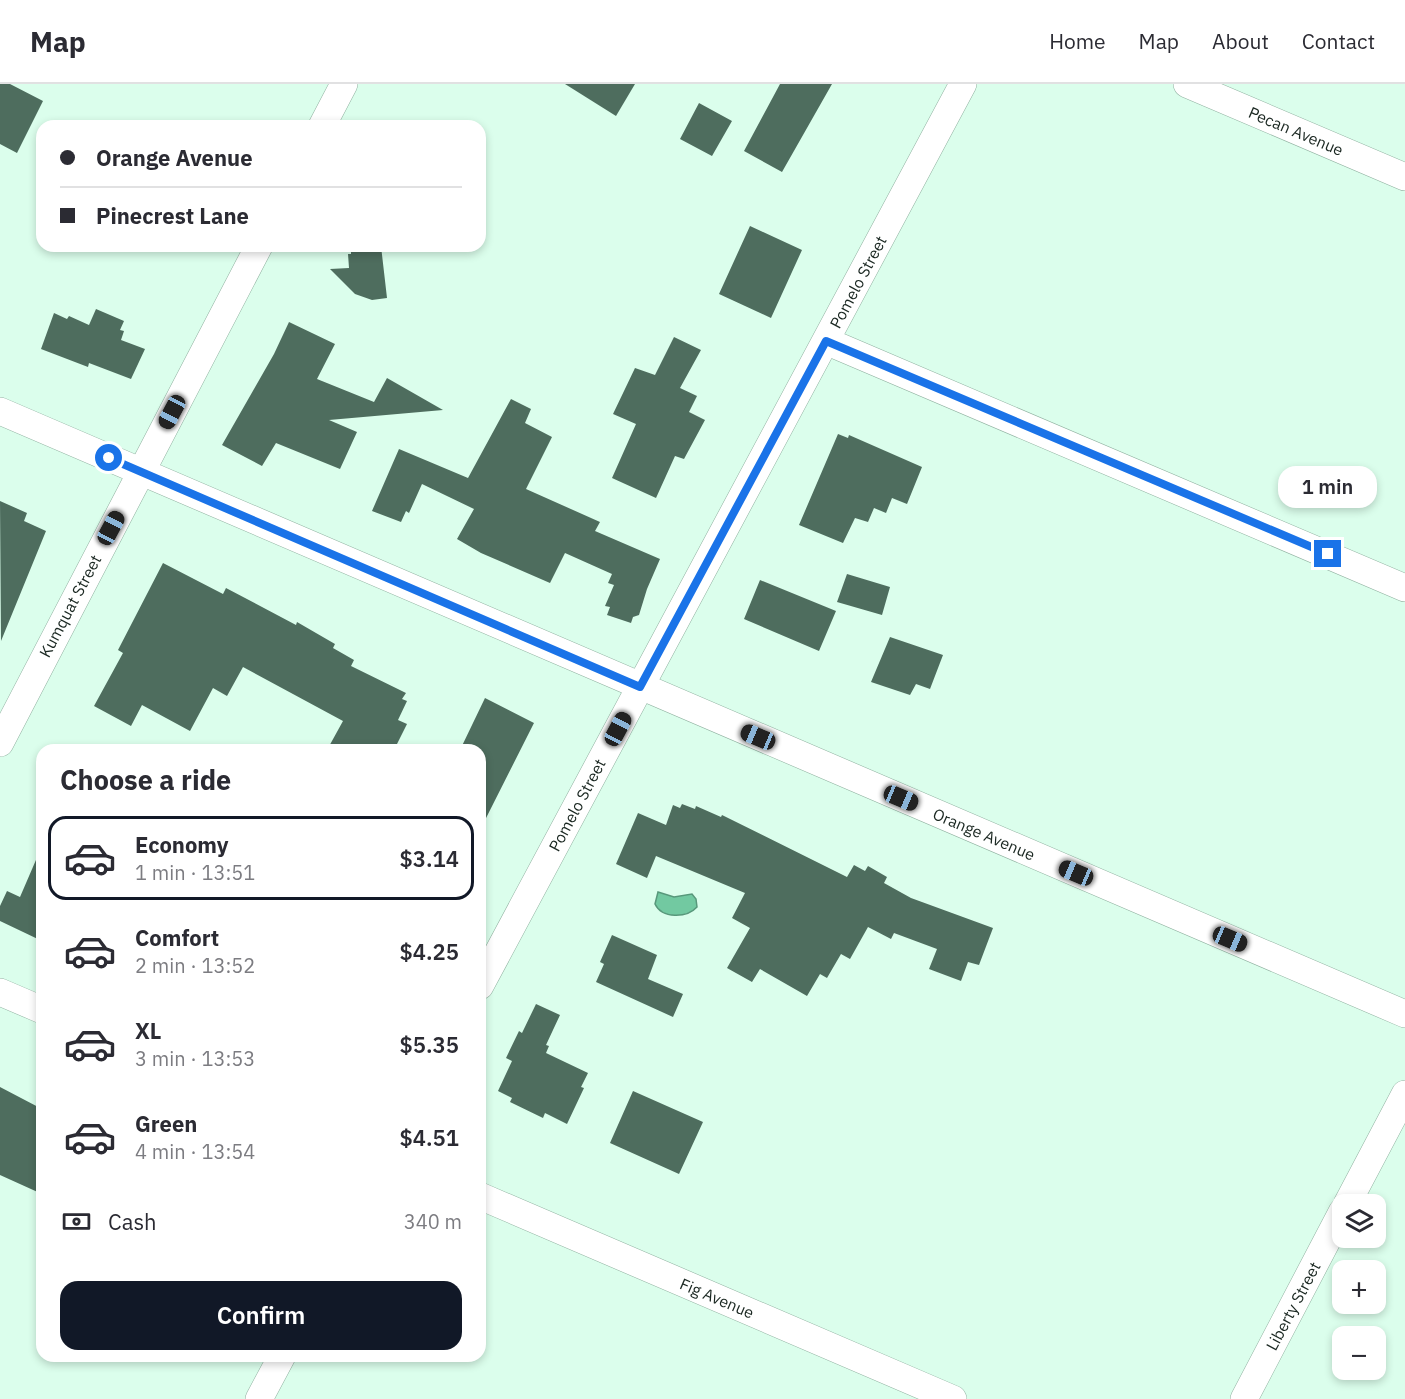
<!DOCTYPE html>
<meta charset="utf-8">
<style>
body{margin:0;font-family:"IBM Plex Sans",sans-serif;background:#f2f2f3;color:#2b2b33;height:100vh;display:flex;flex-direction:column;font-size:22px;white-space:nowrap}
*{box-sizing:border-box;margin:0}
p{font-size:20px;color:#7c7c81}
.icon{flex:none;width:33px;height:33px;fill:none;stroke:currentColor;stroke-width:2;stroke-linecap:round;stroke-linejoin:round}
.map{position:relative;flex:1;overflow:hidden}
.details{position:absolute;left:36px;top:660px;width:450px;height:618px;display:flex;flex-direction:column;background:#fff;border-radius:18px;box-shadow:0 3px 9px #0003}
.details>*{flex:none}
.top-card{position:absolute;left:36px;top:36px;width:450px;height:132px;border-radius:18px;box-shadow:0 3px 9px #0003;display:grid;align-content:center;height:132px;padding:0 24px;background:#fff}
.buttons{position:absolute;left:1332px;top:1110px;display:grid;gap:12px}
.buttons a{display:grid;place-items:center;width:54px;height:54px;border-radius:12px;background:#fff;box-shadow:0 3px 9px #0003;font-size:30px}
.end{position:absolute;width:27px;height:27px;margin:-14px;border:8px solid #1a73e8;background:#fff;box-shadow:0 0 0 3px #fff}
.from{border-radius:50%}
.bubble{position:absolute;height:42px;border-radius:18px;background:#fff;box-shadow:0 3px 9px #0003;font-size:20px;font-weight:600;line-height:42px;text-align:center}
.car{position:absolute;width:18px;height:36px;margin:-18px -9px;border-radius:8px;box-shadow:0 0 4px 2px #0007;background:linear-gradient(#222 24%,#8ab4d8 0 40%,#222 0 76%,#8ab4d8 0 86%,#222 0)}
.top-card b{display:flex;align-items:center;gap:21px;height:57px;font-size:22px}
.top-card b+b{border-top:2px solid #e1e1e2}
.top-card i{width:15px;height:15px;background:#2b2b33}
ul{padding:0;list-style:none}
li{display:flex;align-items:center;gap:18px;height:84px;margin:0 12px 9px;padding:0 12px;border:3px solid transparent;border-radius:18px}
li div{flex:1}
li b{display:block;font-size:22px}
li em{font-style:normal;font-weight:600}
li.selected{border-color:#111827}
li>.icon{width:54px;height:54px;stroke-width:1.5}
h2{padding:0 24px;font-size:27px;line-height:72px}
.pay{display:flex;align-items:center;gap:15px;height:66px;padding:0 24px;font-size:22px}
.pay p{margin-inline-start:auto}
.action{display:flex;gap:12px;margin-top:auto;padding:12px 24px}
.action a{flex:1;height:69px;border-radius:18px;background:#111827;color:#fff;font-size:24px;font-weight:600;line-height:69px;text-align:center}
header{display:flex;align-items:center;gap:36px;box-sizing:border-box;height:84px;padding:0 30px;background:#fff;border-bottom:2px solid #e1e1e2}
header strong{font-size:28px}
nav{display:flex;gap:33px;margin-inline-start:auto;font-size:21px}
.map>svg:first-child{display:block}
.water{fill:#72c9a1;stroke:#58987b;stroke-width:1.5}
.building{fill:#4e6d5e}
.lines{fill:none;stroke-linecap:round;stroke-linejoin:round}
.street-casing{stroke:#90b1a0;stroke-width:28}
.street{stroke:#fff;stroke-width:27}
.route{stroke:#1a73e8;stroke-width:8}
.labels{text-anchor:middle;stroke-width:6;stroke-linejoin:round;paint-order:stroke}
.street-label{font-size:16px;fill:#1a2721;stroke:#fff}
</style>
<header>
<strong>Map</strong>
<nav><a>Home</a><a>Map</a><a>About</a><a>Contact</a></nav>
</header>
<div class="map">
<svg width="1405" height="1315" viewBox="0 0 1405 1315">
<rect width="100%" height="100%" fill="#dbfeec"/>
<path class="water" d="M658 808 674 813 692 810 696 815 697 823C687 834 662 835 655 820Z"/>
<path class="building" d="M0 0H10L43 17 17 69 0 60Z
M565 0H635L616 32Z
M780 0H832L782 88 744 67Z
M699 19 732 37 712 72 680 55Z
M750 142 802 166 771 234 719 210Z
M351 162H381L387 214 372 216 355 210 330 185 349 184 348 170H351Z
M96 225 124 237 120 246 124 247 121 256 145 265 131 295 89 279 88 283 41 265 54 229 67 235 69 232 89 241Z
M289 238 335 260 317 295 374 318 387 294 443 326 329 336 357 348 340 385 276 359 262 382 222 361 274 270Z
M674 253 701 266 680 304 697 312 689 328 705 336 684 375 675 372 656 414 612 394 636 340 613 330 635 284 655 291Z
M511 315 531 325 525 339 552 353 526 405 600 438 595 447 660 475 647 505 639 531 633 533 631 539 607 531 610 523 605 522 614 501 608 499 612 490 565 469 550 499 481 469 457 455 474 425 422 400 409 429 406 427 401 438 372 427 399 365 468 394Z
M838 350 848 354 849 351 922 383 907 420 892 414 886 429 874 424 868 438 855 434 843 459 799 441Z
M0 417 27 429 24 437 46 447 1 557Z
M163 479 223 510 226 504 296 541 297 538 335 560 333 564 354 576 351 582 406 609 402 615 407 617 398 636 407 640 394 666H327L343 637 243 583 227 612 213 604 190 647 142 621 131 642 94 622 123 569 118 566Z
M847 490 890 503 882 531 837 518Z
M760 496 836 527 819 567 744 535Z
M890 553 943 571 930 605 916 600 910 611 871 598Z
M485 614 534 639 480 746V666H460Z
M682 720 695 725 696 722 721 733 722 731 847 793 854 781 865 787 868 782 887 793 884 799 911 814 993 844 979 881 968 878 961 897 929 885 937 865 894 849 891 855 868 843 850 875 841 870 827 894 820 890 807 912 760 885 752 898 727 884 750 844 732 834 745 809 656 772 647 794 616 780 638 729 666 741 673 721 680 724Z
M42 762V857L0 837V822L7 807 20 813Z
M612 851 657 871 648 895 683 910 673 933 596 898 604 880 600 878Z
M536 920 560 931 546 961 549 962 546 969 588 989 581 1003 584 1004 567 1040 545 1029 543 1034 510 1018 512 1014 498 1007 512 977 506 974 519 947 522 949Z
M0 1003 42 1025V1110L0 1091Z
M633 1007 703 1038 679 1090 610 1059Z"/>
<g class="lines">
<g class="street-casing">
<path id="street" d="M1187 0 1405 93
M322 42 344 0
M826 257 1405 504
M0 327 1405 930
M0 659 259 162
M480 902 963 0
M0 908 42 926
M480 1112 953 1315
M1347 1120 1405 1010
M259 1315 282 1272
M1244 1315 1342 1128"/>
</g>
<use href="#street" class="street"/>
</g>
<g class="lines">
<path class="route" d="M109 374 640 603 826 257 1328 470"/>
</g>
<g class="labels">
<g class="street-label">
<text transform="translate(1296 47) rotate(23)" y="6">Pecan Avenue</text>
<text transform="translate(858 198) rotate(-62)" y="6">Pomelo Street</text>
<text transform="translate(70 522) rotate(-62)" y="6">Kumquat Street</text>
<text transform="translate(577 721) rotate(-62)" y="6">Pomelo Street</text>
<text transform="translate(984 750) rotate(23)" y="6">Orange Avenue</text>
<text transform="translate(717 1214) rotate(23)" y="6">Fig Avenue</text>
<text transform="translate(1293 1222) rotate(-62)" y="6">Liberty Street</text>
</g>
</g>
</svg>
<div class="buttons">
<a><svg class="icon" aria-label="layers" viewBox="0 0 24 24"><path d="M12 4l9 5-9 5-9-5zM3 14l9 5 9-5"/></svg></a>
<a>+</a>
<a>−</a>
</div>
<i class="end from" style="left:109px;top:374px"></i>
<i class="end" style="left:1328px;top:470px"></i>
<div class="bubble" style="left:1278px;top:382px;width:99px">1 min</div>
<i class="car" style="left:172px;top:328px;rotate:208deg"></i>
<i class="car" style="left:111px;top:444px;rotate:28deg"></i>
<i class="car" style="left:618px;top:645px;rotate:28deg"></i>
<i class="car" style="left:758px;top:653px;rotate:293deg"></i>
<i class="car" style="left:901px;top:714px;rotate:113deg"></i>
<i class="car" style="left:1076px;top:789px;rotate:293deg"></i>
<i class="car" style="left:1230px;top:855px;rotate:113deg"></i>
<div class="top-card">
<b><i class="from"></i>Orange Avenue</b>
<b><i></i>Pinecrest Lane</b>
</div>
<section class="details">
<h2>Choose a ride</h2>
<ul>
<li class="selected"><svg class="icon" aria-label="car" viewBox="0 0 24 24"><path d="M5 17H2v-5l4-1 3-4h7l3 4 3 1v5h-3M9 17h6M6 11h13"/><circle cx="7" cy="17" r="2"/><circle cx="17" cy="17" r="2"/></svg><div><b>Economy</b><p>1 min · 13:51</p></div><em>$3.14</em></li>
<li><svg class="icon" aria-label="car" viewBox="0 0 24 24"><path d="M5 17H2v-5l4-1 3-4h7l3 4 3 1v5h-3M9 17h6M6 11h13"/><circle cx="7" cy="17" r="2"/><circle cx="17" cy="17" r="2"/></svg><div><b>Comfort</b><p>2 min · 13:52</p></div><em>$4.25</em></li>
<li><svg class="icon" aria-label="car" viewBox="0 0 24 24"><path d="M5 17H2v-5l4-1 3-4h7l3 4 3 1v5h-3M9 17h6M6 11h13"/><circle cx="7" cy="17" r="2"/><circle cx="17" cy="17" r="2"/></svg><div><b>XL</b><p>3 min · 13:53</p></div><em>$5.35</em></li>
<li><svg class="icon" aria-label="car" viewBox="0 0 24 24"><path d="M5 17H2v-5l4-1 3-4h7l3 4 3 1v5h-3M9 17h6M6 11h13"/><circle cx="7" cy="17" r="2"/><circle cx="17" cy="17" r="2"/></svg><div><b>Green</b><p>4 min · 13:54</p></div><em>$4.51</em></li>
</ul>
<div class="pay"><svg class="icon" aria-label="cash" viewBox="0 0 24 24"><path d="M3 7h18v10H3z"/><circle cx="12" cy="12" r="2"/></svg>Cash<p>340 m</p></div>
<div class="action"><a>Confirm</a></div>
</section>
</div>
